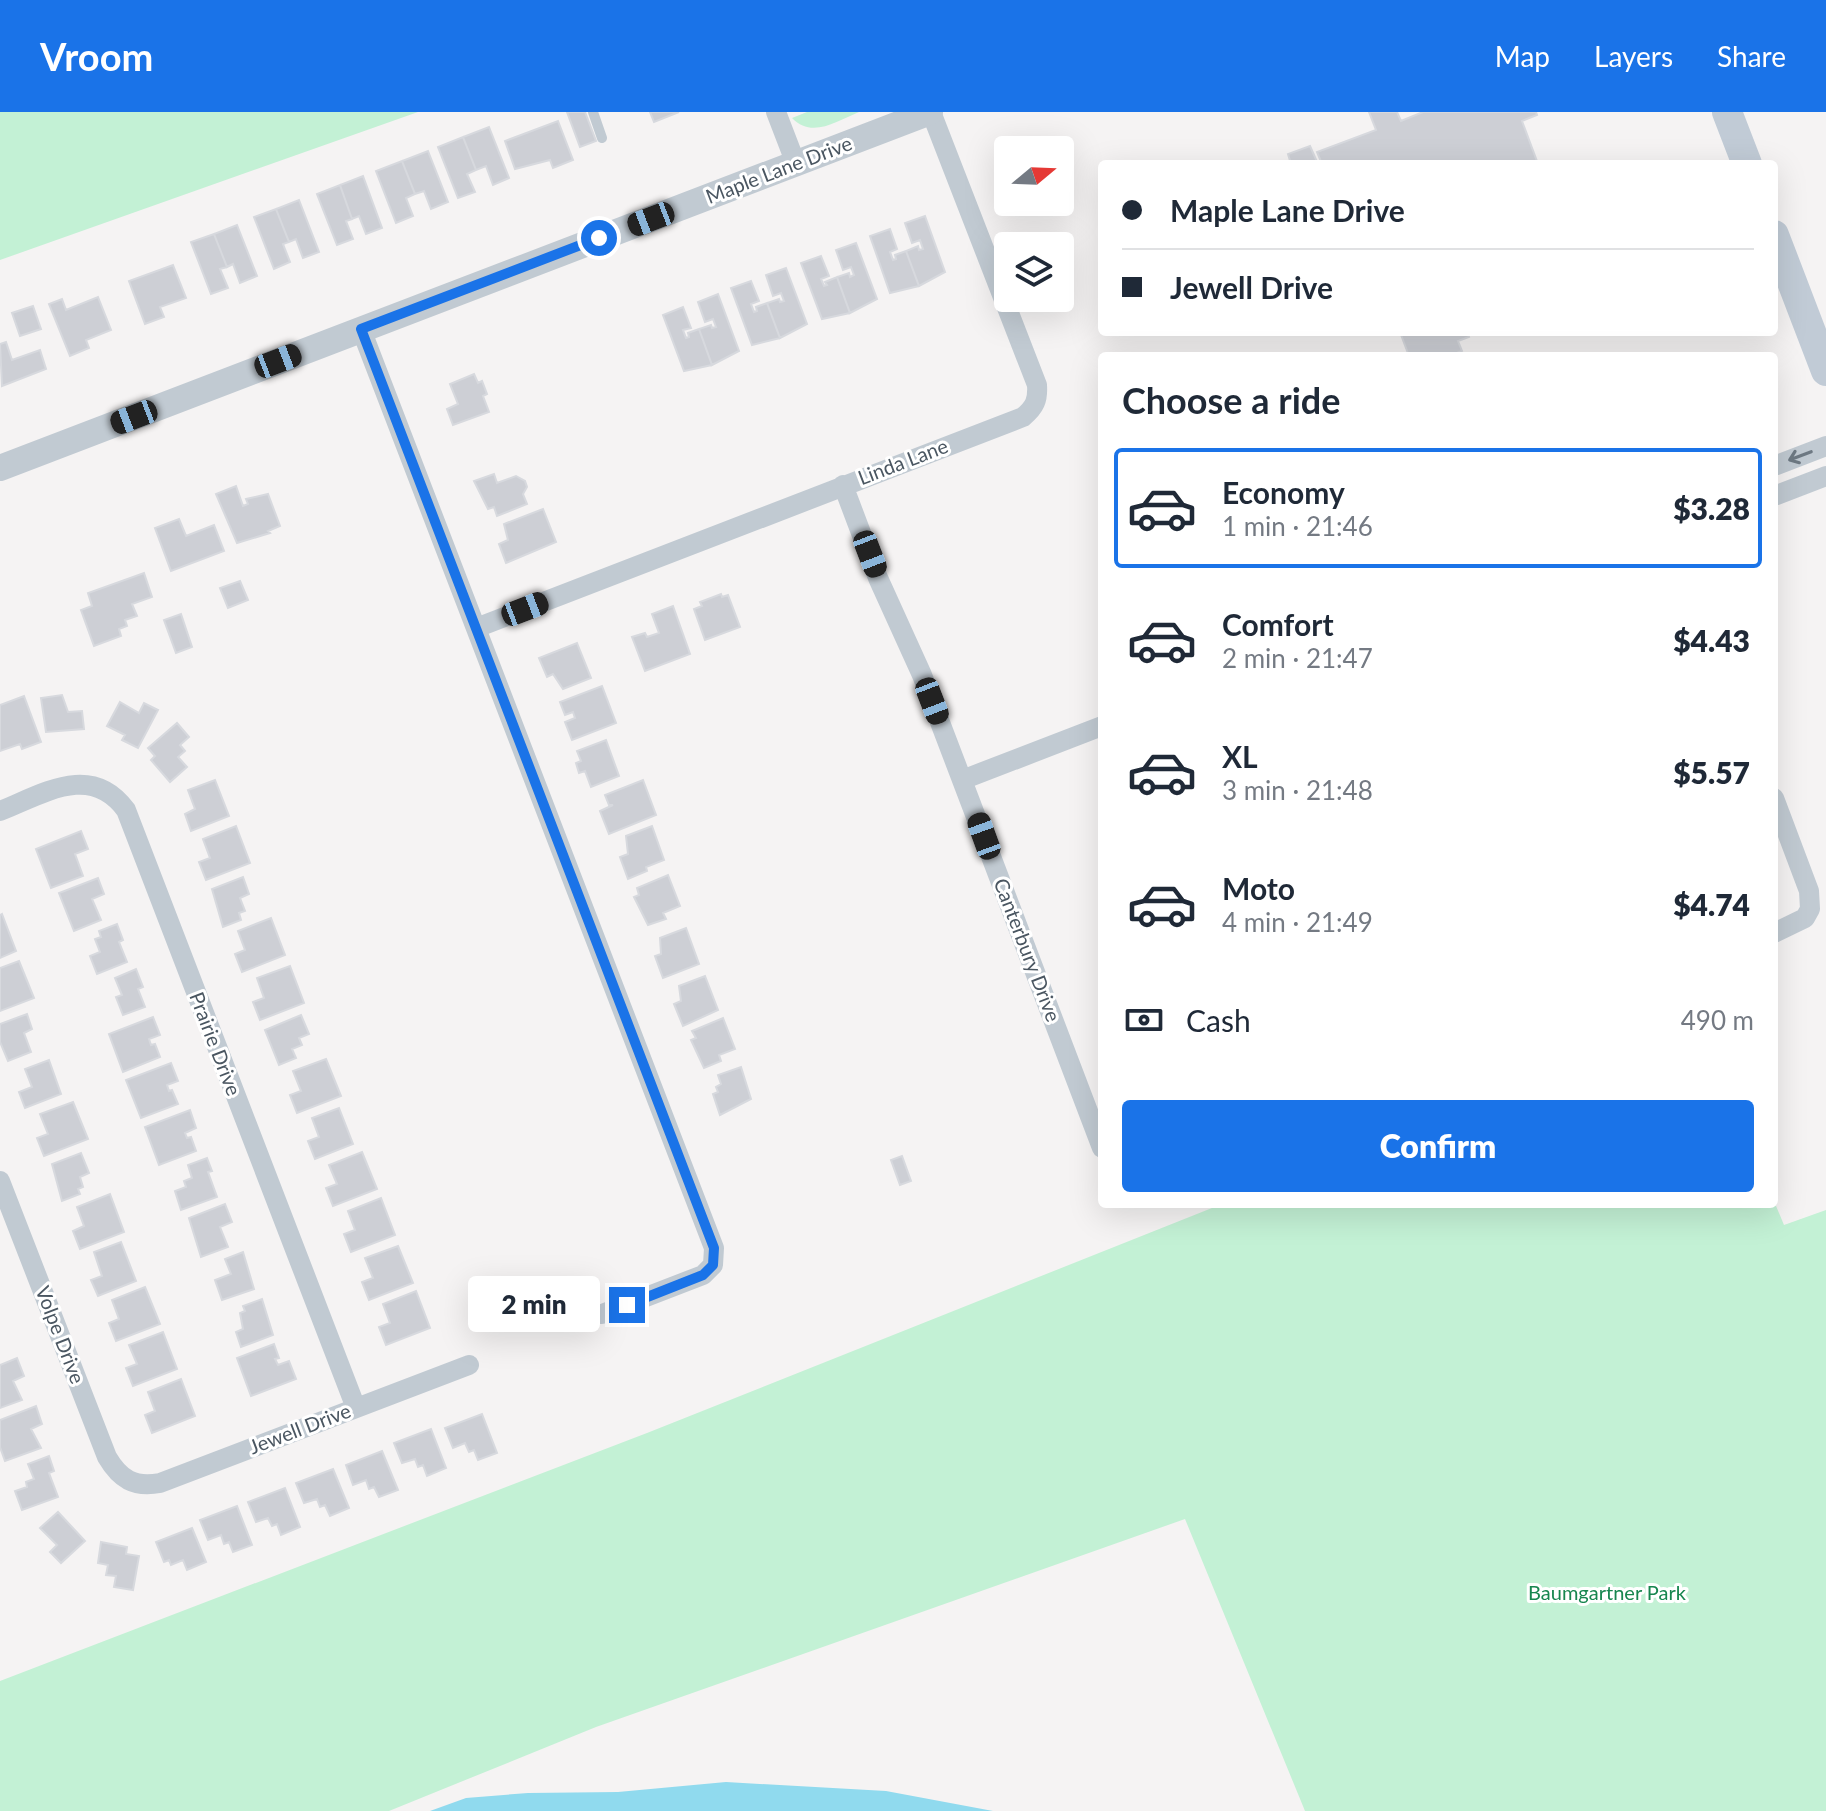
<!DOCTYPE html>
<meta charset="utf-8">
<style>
body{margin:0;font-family:Lato,sans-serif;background:#f6f6f7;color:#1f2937;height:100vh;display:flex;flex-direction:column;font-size:30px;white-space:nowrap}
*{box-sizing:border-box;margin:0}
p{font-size:26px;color:#747a83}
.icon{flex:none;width:44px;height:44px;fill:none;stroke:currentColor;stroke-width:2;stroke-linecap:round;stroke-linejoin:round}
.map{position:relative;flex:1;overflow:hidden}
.drawer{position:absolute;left:1098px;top:240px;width:680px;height:856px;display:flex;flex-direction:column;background:#fff;border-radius:8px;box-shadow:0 8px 32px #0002}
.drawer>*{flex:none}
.banner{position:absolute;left:1098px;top:48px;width:680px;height:176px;border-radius:8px;box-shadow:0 8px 32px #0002;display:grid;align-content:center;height:176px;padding:0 24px;background:#fff}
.needle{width:52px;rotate:71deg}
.controls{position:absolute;left:994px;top:24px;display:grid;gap:16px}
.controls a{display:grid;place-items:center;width:80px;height:80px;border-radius:8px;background:#fff;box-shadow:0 8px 32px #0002;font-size:40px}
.end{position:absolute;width:36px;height:36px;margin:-18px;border:10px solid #1a73e8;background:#fff;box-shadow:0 0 0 4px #fff}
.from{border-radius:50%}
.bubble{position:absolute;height:56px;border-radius:8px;background:#fff;box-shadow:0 8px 32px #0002;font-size:26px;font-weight:800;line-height:56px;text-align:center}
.car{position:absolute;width:24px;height:48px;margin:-24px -12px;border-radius:10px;box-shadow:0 0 6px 2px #0007;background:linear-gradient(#222 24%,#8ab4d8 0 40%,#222 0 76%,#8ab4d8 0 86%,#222 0)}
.banner b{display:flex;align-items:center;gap:28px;height:76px;font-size:30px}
.banner b+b{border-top:2px solid #e0e1e3}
.banner i{width:20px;height:20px;background:#1f2937}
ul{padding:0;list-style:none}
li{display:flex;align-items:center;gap:24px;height:120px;margin:0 16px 12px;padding:0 8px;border:4px solid transparent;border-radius:8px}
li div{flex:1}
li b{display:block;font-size:30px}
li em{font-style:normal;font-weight:800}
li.active{border-color:#1a73e8}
li>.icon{width:72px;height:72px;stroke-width:1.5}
h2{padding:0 24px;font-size:36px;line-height:96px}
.pay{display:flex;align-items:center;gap:20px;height:88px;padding:0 24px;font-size:30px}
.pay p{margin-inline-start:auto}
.cta{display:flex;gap:16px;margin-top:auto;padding:16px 24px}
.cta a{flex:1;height:92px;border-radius:8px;background:#1a73e8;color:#fff;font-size:32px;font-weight:800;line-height:92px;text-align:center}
header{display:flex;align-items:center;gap:48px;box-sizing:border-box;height:112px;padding:0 40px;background:#1a73e8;color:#fff}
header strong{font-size:38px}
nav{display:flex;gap:44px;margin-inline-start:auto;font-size:28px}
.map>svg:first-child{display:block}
.green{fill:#c3f1d5}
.water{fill:#90daee}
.building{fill:#cdcfd5;stroke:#d7d9de;stroke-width:2}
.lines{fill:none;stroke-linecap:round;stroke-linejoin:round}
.service{stroke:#c1cad2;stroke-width:10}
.minor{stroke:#c1cad2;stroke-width:20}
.tertiary{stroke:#c1cad2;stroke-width:26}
.secondary{stroke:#c1cbd6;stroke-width:30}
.oneway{stroke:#6e7983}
.route{stroke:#1a73e8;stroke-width:10}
.labels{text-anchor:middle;stroke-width:6;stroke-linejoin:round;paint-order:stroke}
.street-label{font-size:20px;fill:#4a5661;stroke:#fff}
.park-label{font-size:20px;fill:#17864f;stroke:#fff}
</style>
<header>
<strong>Vroom</strong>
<nav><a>Map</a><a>Layers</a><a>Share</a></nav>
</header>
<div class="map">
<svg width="1826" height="1699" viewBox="0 0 1826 1699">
<rect width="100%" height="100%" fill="#f5f3f3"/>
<path class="green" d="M0 0H418L0 148Z
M807 0H859C837 9 812 27 792 6Z
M1774 1089 1784 1113 1826 1098V1699H1305L1185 1407 596 1615 389 1699H0V1569L647 1321 1222 1092H1774Z"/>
<path class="water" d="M726 1670 886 1679 993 1699H430L466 1686 528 1681 618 1680Z"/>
<path class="building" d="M567 0H585L596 29 580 35Z
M650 0H679L654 10Z
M1369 0H1397L1401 9 1423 0H1536L1537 3 1522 9 1538 52H1322L1317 40 1376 18Z
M558 9 573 48 553 56 550 48 515 57 505 29Z
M489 15 509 66 493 73 486 54 476 58 463 25Z
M463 25 476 58 467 62 475 80 458 86 438 35Z
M1310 34 1318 52H1291L1288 42Z
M428 39 448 90 431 97 424 79 415 82 402 49Z
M402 49 415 82 406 86 413 104 396 111 376 59Z
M363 64 382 116 366 122 359 104 352 107 340 73Z
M340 73 352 107 346 109 353 127 337 133 317 82Z
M299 88 319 140 303 146 296 127 289 130 276 97Z
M276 97 289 130 283 132 290 150 274 157 254 105Z
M925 104 945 160 919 174 906 139 918 134 919 138 923 137 920 128 912 131 905 111Z
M237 113 257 164 240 171 233 152 227 155 214 122Z
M890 117 897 137 890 140 893 148 896 147 895 143 906 139 919 174 890 181 870 124Z
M214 122 227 155 220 157 228 176 211 182 191 130Z
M856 131 877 187 850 201 837 165 849 161 850 165 854 163 851 155 843 158 836 138Z
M821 144 829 164 821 167 824 174 827 173 825 170 837 165 850 201 822 207 801 151Z
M173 153 186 186 160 195 164 205 145 212 129 169Z
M786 156 807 212 780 226 767 191 779 187 780 190 784 189 781 181 773 184 766 163Z
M751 169 759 189 751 192 754 200 757 199 756 195 767 191 780 226 752 233 731 176Z
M718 182 739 239 712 253 699 217 711 213 712 216 716 215 713 207 705 210 698 190Z
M98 185 111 218 86 228 89 236 70 244 49 192 62 187 66 198Z
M33 194 41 217 20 224 12 201Z
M683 195 691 216 683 218 686 226 689 225 688 221 699 217 712 253 684 259 663 203Z
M1400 220H1467L1469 225 1458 229 1462 239 1449 244H1409Z
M6 230 12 248 40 238 46 257 2 274 0 232Z
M474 262 478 271 482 269 487 282 483 284 489 300 453 313 447 297 458 292 450 272Z
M494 362 497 371 516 364 525 369 527 375 523 382 527 392 497 404 494 395 488 397 474 369Z
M236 374 243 394 248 392 246 387 268 382 280 414 268 419 270 421 237 431 216 382Z
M543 397 556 430 506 451 499 432 508 428 504 412Z
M179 407 186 424 214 413 224 439 171 459 155 416Z
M144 461 152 485 132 492 137 504 125 508 127 514 119 517 121 524 94 534 81 498 92 494 88 481Z
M240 469 248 488 228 496 220 476Z
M721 482 722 485 728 483 740 515 705 528 694 497 702 494 700 490Z
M673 494 690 542 645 559 632 525 645 521 647 525 659 521 652 502Z
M181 502 192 535 176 541 164 508Z
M577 531 591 566 563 577 553 562 547 565 539 546Z
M602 574 616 611 572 628 565 610 575 606 573 600 565 603 560 590Z
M62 583 68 600 82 599 84 617 46 620 41 586Z
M24 584 41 630 22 637 20 632 0 639V593Z
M120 590 139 601 144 591 158 598 138 636 122 628 125 623 107 614Z
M177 611 189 625 180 633 185 639 178 645 187 655 170 670 151 648 155 644 148 636Z
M606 628 619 664 591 675 585 659 579 661 576 651 581 649 577 639Z
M215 668 229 704 191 719 185 702 195 697 188 678Z
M643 668 656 703 609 722 600 699 613 693H609L605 683Z
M236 714 250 751 206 768 199 750 210 746 203 727Z
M652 714 664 748 646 755 647 759 628 767 620 745 628 742 626 724Z
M81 719 88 737 75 742 83 764 51 776 36 737Z
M668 763 680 794 663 801 666 807 648 813 634 785 639 783 637 776Z
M243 765 249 782 240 786 245 799 239 801 241 808 223 815 212 777Z
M98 766 104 782 92 787 101 808 74 819 59 781Z
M2 802 16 839 0 846V803Z
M271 806 285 843 242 860 235 842 245 838 238 819Z
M117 812 123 828 119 830 127 850 97 862 90 844 100 840 95 827 101 825 99 819Z
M686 816 699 852 663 866 655 844 661 842 660 826Z
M19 849 34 886 0 899V856Z
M290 854 304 891 260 908 253 890 264 886 257 866Z
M136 857 143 875 138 877 145 895 123 903 116 885 122 883 115 866Z
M705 864 718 898 683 914 674 892 681 889 679 874Z
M27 902 32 917 24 921 31 940 8 949 0 930V912Z
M301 903 309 922 299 926 302 933 292 937 296 946 279 953 265 918Z
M153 905 160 923 149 927 151 933 155 932 160 945 123 960 109 922Z
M723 906 735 937 719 943 721 949 704 956 691 928 696 926 692 919Z
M326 947 341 984 297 1001 290 983 301 979 293 959Z
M49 948 61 982 25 996 19 980 32 975 25 957Z
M171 951 178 969 167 973 169 979 172 978 178 992 141 1006 126 968Z
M741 955 751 987 720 1003 713 982 718 980 716 975 721 972 718 963Z
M73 990 88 1027 44 1044 37 1026 48 1022 40 1002Z
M339 996 353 1032 315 1047 308 1029 319 1025 312 1006Z
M190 998 196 1016 185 1021 187 1026 191 1025 196 1039 159 1053 145 1015Z
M362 1040 377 1077 333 1094 326 1076 337 1072 329 1053Z
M81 1041 89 1061 80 1065 83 1075 78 1077 80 1082 62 1089 52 1052Z
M902 1044 911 1069 900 1073 891 1048Z
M207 1046 212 1059 208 1060 217 1085 181 1098 175 1079 186 1075 184 1069 192 1066 188 1053Z
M110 1082 124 1120 80 1137 73 1119 84 1114 77 1095Z
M381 1086 395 1123 351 1140 344 1122 355 1118 348 1099Z
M225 1092 232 1110 220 1115 228 1135 201 1145 189 1106Z
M121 1130 136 1169 98 1184 91 1168 102 1164 94 1140Z
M398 1134 413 1171 369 1188 362 1170 373 1166 365 1146Z
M243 1140 254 1177 222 1188 215 1168 231 1162 225 1147Z
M145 1175 160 1212 116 1229 109 1211 119 1207 112 1188Z
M416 1179 430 1216 386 1233 379 1215 390 1211 383 1192Z
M262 1187 273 1223 241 1235 236 1220 243 1217 240 1201 245 1199 243 1194Z
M163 1220 177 1257 133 1274 126 1256 137 1252 129 1233Z
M274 1232 279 1246 275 1247 278 1253 289 1249 296 1267 251 1284 237 1246Z
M17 1246 24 1264 13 1269 22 1288 0 1296V1253Z
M181 1267 195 1304 152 1321 145 1303 155 1299 148 1280Z
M36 1294 42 1312 31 1317 41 1336 5 1349 0 1335V1308Z
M482 1302 497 1341 478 1348 474 1338 469 1340 465 1331 453 1336 445 1316Z
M431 1317 446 1356 427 1364 423 1353 418 1355 415 1347 402 1351 394 1331Z
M382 1339 398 1378 379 1385 374 1375 369 1377 366 1368 353 1373 346 1353Z
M49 1344 54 1359 49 1361 58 1385 22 1398 15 1379 27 1375 26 1370 34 1367 28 1352Z
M333 1357 349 1396 330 1404 325 1393 320 1395 317 1387 304 1391 296 1371Z
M285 1376 300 1415 281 1423 277 1412 272 1414 268 1406 256 1410 248 1390Z
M237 1394 252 1433 233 1440 229 1430 224 1432 221 1423 208 1428 200 1408Z
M58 1400 85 1429 61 1451 50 1440 57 1433 40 1416Z
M192 1416 206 1450 187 1458 183 1448 171 1453 169 1448 164 1450 156 1430Z
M101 1430 127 1435 126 1442 139 1444 133 1478 114 1475 116 1464 106 1463 108 1453 98 1451Z"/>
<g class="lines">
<path class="service" d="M593 0 602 26"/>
<path class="minor" d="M776 0 796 52
M361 217 714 1136 713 1153 703 1163 602 1202
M1774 354 1826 334
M843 373 878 466 922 563 1102 1036
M1774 384 1826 364
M476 516 1023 305C1035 295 1038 288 1037 273L931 0
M962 668 1102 614
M1774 686 1809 779 1810 797 1805 806 1774 821
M0 699C43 682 91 650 126 698L356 1296
M0 1069 107 1345C120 1367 134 1376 160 1371L469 1253"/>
<path class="tertiary" d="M0 356 930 0"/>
<path class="secondary" d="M1727 0 1747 52
M1774 123 1826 259"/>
</g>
<defs><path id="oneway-shaft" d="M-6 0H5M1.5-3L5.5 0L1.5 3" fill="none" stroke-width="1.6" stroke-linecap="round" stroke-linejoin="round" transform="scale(2)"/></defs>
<use class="oneway" href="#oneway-shaft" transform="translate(1800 344) rotate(159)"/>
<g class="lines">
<path class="route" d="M599 126 361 217 714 1136 713 1153 703 1163 627 1193"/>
</g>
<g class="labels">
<g class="street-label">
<text transform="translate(779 58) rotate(-21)" y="7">Maple Lane Drive</text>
<text transform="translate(903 350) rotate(-21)" y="7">Linda Lane</text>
<text transform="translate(1027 838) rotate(69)" y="7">Canterbury Drive</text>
<text transform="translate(215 932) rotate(69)" y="7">Prairie Drive</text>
<text transform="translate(60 1223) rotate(69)" y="7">Volpe Drive</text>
<text transform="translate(300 1317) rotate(-21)" y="7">Jewell Drive</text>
</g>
<g class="park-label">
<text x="1607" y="1488">Baumgartner Park</text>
</g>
</g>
</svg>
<div class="controls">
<a><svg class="needle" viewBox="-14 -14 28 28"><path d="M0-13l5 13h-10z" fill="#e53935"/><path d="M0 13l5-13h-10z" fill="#747a83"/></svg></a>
<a><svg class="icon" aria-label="layers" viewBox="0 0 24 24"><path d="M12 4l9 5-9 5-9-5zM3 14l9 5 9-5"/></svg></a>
</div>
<i class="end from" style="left:599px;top:126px"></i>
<i class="end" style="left:627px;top:1193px"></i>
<div class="bubble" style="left:468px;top:1164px;width:132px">2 min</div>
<i class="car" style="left:651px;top:107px;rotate:249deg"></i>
<i class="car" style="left:278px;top:249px;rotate:69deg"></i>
<i class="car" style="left:134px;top:305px;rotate:249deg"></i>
<i class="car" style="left:870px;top:442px;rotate:159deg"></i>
<i class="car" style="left:525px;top:497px;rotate:69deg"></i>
<i class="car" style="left:932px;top:589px;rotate:159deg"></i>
<i class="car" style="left:984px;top:724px;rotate:340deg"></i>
<div class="banner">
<b><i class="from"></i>Maple Lane Drive</b>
<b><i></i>Jewell Drive</b>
</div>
<section class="drawer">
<h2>Choose a ride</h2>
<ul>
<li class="active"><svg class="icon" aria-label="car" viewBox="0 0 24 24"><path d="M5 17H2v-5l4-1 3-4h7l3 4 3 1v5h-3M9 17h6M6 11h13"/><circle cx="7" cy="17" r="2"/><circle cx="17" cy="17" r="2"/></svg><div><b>Economy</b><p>1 min · 21:46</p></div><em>$3.28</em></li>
<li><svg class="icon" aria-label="car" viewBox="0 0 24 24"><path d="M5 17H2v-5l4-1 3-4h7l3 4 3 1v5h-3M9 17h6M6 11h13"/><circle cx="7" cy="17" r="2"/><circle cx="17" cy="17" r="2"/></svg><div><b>Comfort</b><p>2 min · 21:47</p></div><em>$4.43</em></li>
<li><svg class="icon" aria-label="car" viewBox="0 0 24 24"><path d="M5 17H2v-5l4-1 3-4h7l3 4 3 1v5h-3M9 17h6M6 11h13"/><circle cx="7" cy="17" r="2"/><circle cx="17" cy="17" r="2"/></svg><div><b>XL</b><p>3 min · 21:48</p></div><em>$5.57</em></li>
<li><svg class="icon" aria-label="car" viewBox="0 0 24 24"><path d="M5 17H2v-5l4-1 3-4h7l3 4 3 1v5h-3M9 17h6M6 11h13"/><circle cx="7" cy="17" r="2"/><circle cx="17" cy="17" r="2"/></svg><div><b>Moto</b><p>4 min · 21:49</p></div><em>$4.74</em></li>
</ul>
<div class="pay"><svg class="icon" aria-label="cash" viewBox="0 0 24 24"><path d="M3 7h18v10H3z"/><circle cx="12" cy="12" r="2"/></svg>Cash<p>490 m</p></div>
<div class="cta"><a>Confirm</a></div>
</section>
</div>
